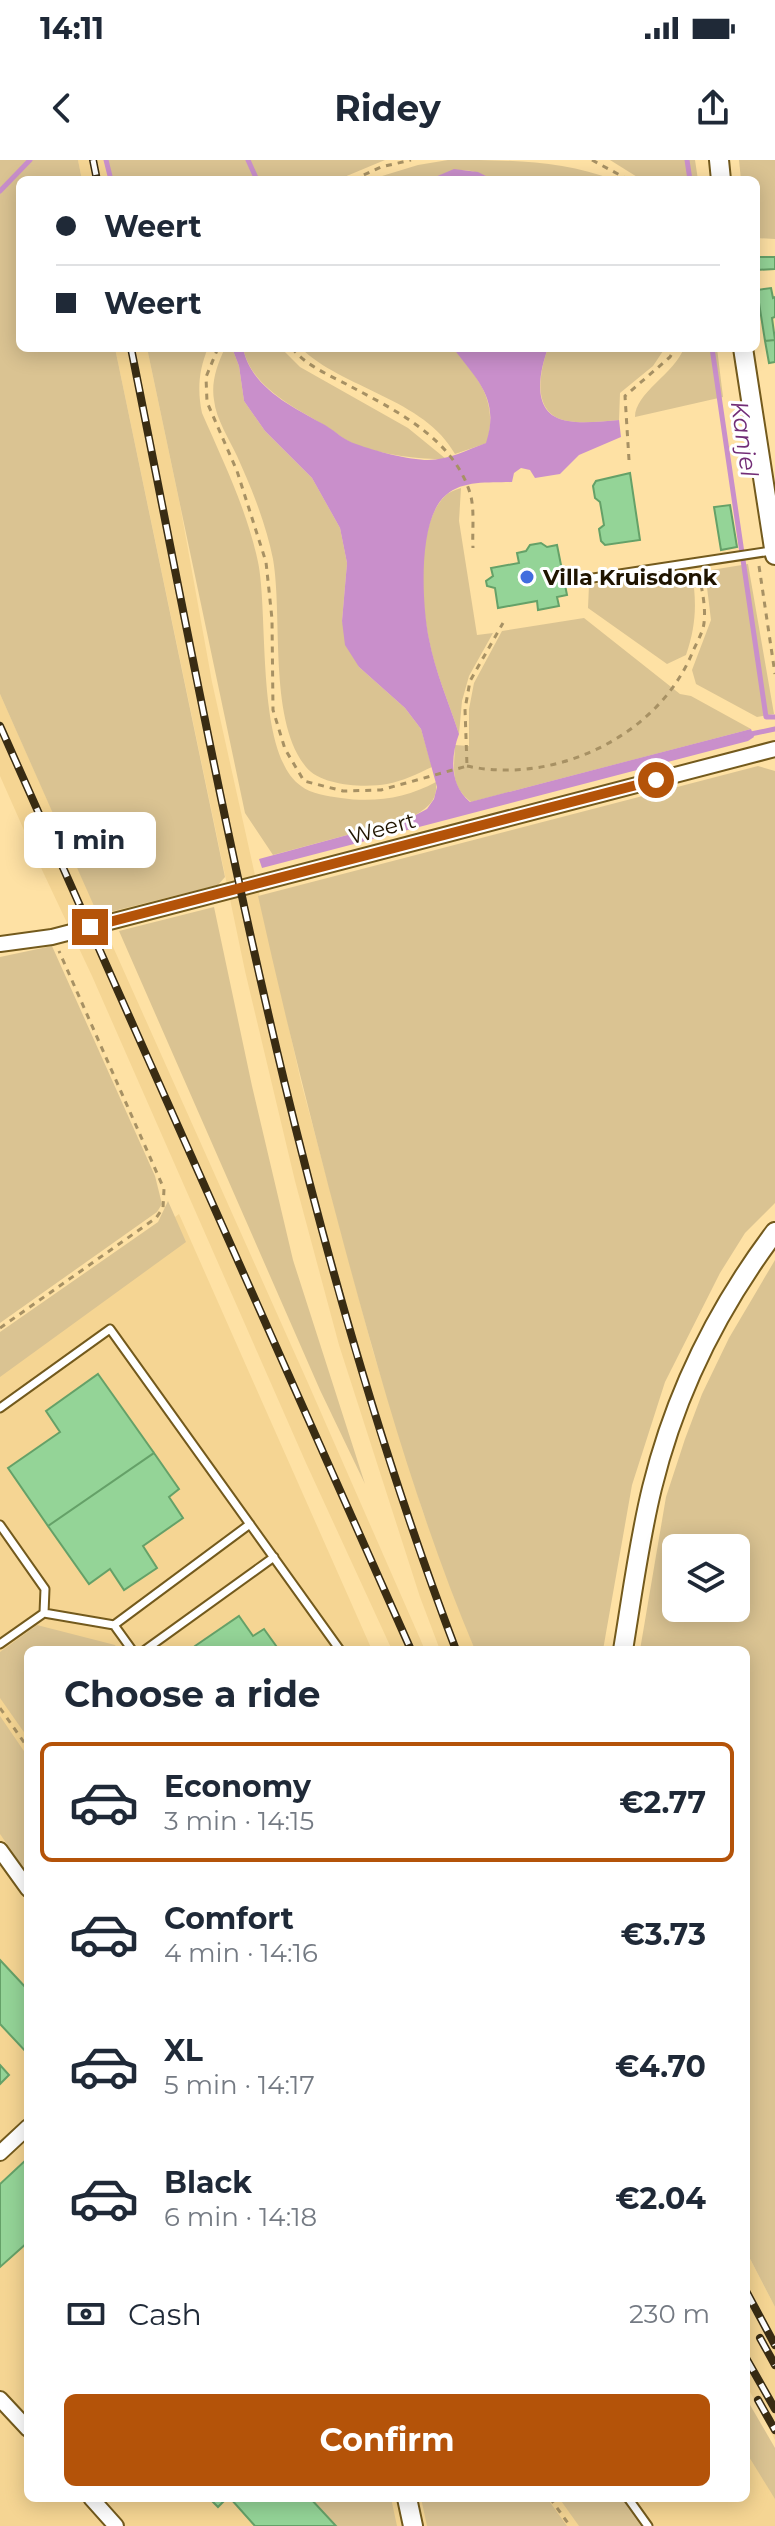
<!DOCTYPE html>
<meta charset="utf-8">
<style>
body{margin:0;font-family:Montserrat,sans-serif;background:#f6f6f7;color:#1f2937;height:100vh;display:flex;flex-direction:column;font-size:30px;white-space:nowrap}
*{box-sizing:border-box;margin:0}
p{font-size:26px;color:#747a83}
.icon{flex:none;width:44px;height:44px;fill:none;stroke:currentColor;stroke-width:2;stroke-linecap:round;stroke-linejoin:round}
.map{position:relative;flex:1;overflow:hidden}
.panel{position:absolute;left:24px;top:1486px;width:726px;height:856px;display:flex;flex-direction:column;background:#fff;border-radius:12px;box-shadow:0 4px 20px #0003}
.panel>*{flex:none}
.guide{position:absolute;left:16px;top:16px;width:744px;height:176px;border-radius:12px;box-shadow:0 4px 20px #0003;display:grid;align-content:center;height:176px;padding:0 40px;background:#fff}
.tools{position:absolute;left:662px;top:1374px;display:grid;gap:16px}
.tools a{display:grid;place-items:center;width:88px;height:88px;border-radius:12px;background:#fff;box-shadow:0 4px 20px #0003;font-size:40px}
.end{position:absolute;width:36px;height:36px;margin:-18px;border:10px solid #b45309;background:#fff;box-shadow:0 0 0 4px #fff}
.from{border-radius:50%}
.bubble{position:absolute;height:56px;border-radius:12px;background:#fff;box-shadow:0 4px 20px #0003;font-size:26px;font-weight:700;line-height:56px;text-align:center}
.guide b{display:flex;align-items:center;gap:28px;height:76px;font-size:30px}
.guide b+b{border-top:2px solid #e0e1e3}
.guide i{width:20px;height:20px;background:#1f2937}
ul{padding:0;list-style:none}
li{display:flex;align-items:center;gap:24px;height:120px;margin:0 16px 12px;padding:0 24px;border:4px solid transparent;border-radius:12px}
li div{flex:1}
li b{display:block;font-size:30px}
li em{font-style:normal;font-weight:700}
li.on{border-color:#b45309}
li>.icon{width:72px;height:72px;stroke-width:1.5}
h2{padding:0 40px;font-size:36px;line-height:96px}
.pay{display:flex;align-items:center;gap:20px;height:88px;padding:0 40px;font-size:30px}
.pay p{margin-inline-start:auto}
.primary-button{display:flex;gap:16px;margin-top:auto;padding:16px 40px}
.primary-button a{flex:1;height:92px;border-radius:12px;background:#b45309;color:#fff;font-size:32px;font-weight:700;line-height:92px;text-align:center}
.status{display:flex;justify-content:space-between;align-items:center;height:56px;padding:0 40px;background:#fff;direction:ltr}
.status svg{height:22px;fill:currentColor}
header{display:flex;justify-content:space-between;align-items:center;height:104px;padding:0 40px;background:#fff;font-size:36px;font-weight:700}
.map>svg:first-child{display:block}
.built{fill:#f5d593}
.green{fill:#dac392;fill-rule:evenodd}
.water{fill:#c98fcb}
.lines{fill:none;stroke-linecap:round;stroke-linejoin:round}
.stream{stroke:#c98fcb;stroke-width:5}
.building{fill:#94d497;stroke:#65a168;stroke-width:2}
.lane-casing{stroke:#735a1d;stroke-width:11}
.street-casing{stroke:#735a1d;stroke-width:18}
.secondary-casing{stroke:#735a1d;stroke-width:22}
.path{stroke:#a79164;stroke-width:3;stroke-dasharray:6 6;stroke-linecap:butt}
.lane{stroke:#fff;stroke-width:7}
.street{stroke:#fff;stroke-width:14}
.secondary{stroke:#fff;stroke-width:18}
.rail-casing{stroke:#392c13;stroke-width:8}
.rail{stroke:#fff;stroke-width:5;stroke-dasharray:15;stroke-linecap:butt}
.route{stroke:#b45309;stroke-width:10}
.poi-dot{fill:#426dde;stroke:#fff;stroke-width:3}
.labels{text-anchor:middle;stroke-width:6;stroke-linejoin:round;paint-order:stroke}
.poi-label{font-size:22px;font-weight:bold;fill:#1f1400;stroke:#fff;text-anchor:start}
.street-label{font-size:22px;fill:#1f1400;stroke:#fff}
.water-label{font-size:24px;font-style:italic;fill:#722d76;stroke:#fff}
</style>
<div class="status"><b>14:11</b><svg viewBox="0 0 49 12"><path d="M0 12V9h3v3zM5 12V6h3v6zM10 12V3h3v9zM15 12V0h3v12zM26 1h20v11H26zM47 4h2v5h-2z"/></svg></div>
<header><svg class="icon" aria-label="back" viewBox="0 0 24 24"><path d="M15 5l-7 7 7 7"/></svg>Ridey<svg class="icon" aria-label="share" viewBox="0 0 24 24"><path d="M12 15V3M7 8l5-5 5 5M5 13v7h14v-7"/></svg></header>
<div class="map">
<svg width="775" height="2366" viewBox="0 0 775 2366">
<rect width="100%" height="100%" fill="#fee1a4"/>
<path class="built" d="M78 0H107L111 20H82Z
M115 188H147L180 345 212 522 301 922 373 1191 422 1349 475 1490H440L420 1437 339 1185 295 1021 245 811Z
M0 534 308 1223 425 1490H392L306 1303 92 816 35 695 0 616Z
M179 1054 372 1490H28V2338H746V2250L775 2298V2366H0V1186Z
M746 2091 775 2147V2280L746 2224Z"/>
<path class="green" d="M0 0H78L82 20H20V188H115L225 717 218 725 98 755 0 534Z
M107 0H385L337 20H111Z
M448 0C505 0 562 0 614 20H494C461 4 458 10 427 20 417 23 382 20 369 20L418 5Z
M610 0H695L698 20H642Z
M739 0H775V79L756 78V20H741Z
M147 188H208C199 209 197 230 202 253 223 301 247 350 258 402 269 455 255 594 301 626 311 634 328 636 341 638 374 643 407 638 436 622 438 642 426 649 410 658L273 695 245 653Z
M225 188H232L239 206 244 241 265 271 312 318 340 368 347 403 342 461 359 507 405 548 421 569 432 607C417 614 403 621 387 624 365 628 321 626 306 607 268 560 283 457 273 399 266 364 252 329 237 296 229 279 216 259 214 240 211 222 217 205 225 188Z
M243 188H281L300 207 408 268 446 299C421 300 377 294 354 284 344 280 336 272 327 267 295 247 252 229 243 188Z
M301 188H453C479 219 498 240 487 283L455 294C425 239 341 228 301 188Z
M548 188H665L653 206 620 233 619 260C603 261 584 264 568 261 531 255 539 213 548 188Z
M684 188H717L723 237 635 257C635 233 674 214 684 188Z
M461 328 459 361 477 475 493 473 469 516 462 541 459 574C449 543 435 511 429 480 421 443 416 364 445 336 449 332 455 330 461 328Z
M748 404 774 554 757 557 696 524 692 510 711 460 705 411Z
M692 413C697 443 696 466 686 495L667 504 588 448 589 425Z
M584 458 680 534 691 536 751 569 471 642C450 625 454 611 455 585L469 586V549L474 523 502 471Z
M758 606 775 611V1043L745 1073 720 1113 665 1222 632 1325 603 1490H475C420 1359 381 1222 344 1085 313 969 284 853 258 736Z
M214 747 252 926 293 1100 365 1324 320 1230 119 771Z
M52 786 155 1016 162 1044 157 1052 0 1163V797Z
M168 1041 186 1082 0 1217V1172L158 1062Z
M775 1100V2147L746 2091V1490H640L666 1337 685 1279 702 1234 729 1178ZM736 1388V1448H676V1388Z
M37 1465 115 1485 118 1490H28V1578L0 1538V1492Z
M0 1556 28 1597V1715L0 1674Z
M746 2238 775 2288V2339L746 2292Z
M307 2338H391L397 2366H328Z
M421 2338H547L567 2366H427Z
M559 2338H624L643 2366H579Z"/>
<path class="water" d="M454 9 478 12 494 20H428Z
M232 188H243C251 228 293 247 325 265 335 271 345 281 356 284 375 291 409 300 428 300 448 300 467 290 486 283 500 239 478 221 453 188H548C539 213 530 255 568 261 584 264 603 261 619 260L621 277 579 295 560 314 535 318 530 310 521 308 514 313 512 322C490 323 463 320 446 335 417 359 422 445 429 479 435 511 449 543 459 574 450 598 450 625 470 642L751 569 754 577 748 581 262 708 259 699 410 658 427 649 434 639 437 627 421 569 405 548 359 507 345 485 342 461 347 403 340 368 312 318 265 271 244 241 239 206Z"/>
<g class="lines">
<path class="stream" d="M106 0 111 20
M248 0 257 20
M687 0 690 20
M0 31 30 0
M712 188 766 557H775
M746 575 775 569"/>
</g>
<path class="building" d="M756 97H775V109L756 110Z
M771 128 773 138 775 137V157L772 158 775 180 765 181 757 130Z
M775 180V202L769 203 765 181Z
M630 313 640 380 605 385 601 381 599 369 604 365 600 342 595 338 593 326 596 321Z
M730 345 737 387 721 390 714 347Z
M541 383 547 387 557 385 567 435 557 437 559 446 538 450 537 441 498 448 495 428 487 426 486 421 493 416 491 408 519 403 517 393 526 391 530 385Z
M98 1214 154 1293 48 1366 8 1308 60 1272 46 1251Z
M154 1293 179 1329 169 1337 183 1358 143 1386 157 1408 124 1430 110 1409 89 1424 48 1366Z
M239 1456 253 1476 264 1469 279 1490H197L195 1486Z
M0 1800 28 1830V1894L0 1864Z
M0 1905 9 1915 0 1924Z
M28 1998V2082L0 2107V2024Z
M209 2338H227L218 2347Z
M230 2338H310L336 2366H255Z"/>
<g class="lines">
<g class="lane-casing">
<path id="lane" d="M580 420 771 391
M0 1248 110 1169 340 1490
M0 1365 45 1429 44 1453
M114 1465 250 1364
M0 1484 44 1453 114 1465 132 1490
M145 1490 274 1397
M628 2338 648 2366"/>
</g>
<g class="street-casing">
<path id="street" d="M0 784 52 777 775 589
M0 1690 28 1729
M0 1993 28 1967
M0 2239 28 2269
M91 2338 116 2366"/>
</g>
<g class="secondary-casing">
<path id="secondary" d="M719 0 721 20
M743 188 775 395
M623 1490C632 1436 639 1381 652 1328 675 1234 717 1149 775 1072
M407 2338 413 2366"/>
</g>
<path class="path" d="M592 0 629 20
M353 20 381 7 411 0
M218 188 206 217 207 242 237 311 266 402 272 459 273 550 285 589 304 621 343 631 381 630 467 606 465 549 470 521 503 463
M292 188C305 205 329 215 348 225 395 250 453 278 470 333 475 349 472 371 473 388
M629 300 625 236 670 197 675 188
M759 406 775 514
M467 606C555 625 659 576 693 491 697 482 703 472 704 463 706 447 702 430 699 414
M0 1168 156 1058 163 1048 164 1029 59 791
M0 1548 28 1588
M550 2338 570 2366"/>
<use href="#lane" class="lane"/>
<use href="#street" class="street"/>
<use href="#secondary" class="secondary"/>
<g class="rail-casing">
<path id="rail" d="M93 0 97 20
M131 188C219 627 296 1070 456 1490
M0 566 411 1490
M746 2131 775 2185
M760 2178 775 2205
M746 2198 775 2249
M758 2240 775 2270"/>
</g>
<use href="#rail" class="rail"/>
</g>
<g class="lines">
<path class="route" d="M90 767 656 620"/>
</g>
<circle class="poi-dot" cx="527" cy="417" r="8"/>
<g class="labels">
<g class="poi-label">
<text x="543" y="425">Villa Kruisdonk</text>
</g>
<g class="street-label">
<text transform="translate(382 668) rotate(-15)" y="8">Weert</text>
</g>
<g class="water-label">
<text transform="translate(744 279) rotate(82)" y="8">Kanjel</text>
</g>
</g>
</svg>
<div class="tools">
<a><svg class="icon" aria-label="layers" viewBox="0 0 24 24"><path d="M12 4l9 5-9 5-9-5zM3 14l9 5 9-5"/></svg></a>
</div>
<i class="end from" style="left:656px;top:620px"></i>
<i class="end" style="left:90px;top:767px"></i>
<div class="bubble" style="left:24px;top:652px;width:132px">1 min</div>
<div class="guide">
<b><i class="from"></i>Weert</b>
<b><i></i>Weert</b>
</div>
<section class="panel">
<h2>Choose a ride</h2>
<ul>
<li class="on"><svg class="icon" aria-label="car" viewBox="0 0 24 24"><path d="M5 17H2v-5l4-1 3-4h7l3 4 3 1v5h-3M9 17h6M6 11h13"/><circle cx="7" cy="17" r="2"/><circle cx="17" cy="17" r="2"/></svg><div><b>Economy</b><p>3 min · 14:15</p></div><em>€2.77</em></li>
<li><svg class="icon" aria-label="car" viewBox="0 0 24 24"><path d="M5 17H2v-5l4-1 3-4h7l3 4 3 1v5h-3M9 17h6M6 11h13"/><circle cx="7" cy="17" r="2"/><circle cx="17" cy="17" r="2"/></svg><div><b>Comfort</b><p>4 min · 14:16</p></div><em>€3.73</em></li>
<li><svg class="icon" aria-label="car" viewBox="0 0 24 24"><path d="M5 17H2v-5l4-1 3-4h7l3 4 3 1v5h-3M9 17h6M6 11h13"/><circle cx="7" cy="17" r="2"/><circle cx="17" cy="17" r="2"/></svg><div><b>XL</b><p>5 min · 14:17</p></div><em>€4.70</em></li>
<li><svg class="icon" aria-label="car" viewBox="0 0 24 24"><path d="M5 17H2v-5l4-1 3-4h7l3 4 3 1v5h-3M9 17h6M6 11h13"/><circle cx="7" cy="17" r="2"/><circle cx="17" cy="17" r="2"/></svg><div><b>Black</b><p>6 min · 14:18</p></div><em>€2.04</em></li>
</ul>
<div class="pay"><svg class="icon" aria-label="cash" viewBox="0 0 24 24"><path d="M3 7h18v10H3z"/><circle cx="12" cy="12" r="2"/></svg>Cash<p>230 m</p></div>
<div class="primary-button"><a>Confirm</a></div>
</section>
</div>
